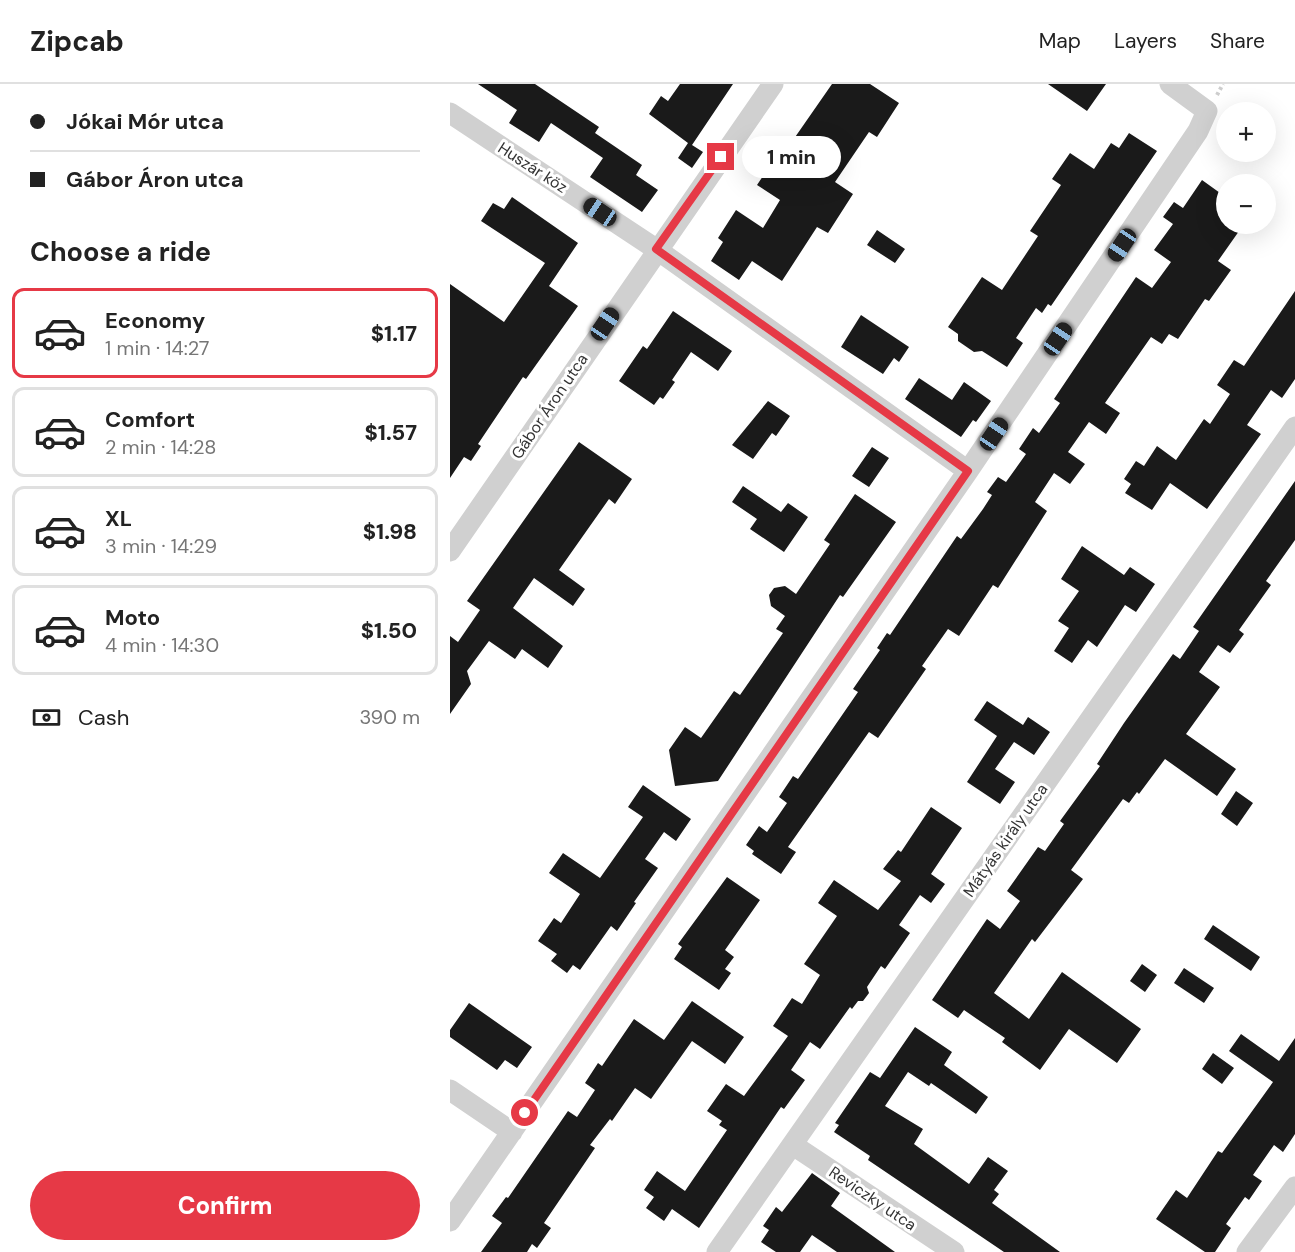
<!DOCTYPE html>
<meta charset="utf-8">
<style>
body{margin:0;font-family:"DM Sans",sans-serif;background:#f6f6f6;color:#222;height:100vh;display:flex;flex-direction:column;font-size:22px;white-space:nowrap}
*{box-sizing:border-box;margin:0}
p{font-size:20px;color:#767676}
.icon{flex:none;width:33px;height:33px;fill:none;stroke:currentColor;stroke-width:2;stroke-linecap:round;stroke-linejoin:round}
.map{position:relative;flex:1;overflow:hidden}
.panel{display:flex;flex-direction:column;background:#fff;width:450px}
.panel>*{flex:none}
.top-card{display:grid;align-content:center;height:132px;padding:0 30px;background:#fff}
.tools{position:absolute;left:766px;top:18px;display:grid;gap:12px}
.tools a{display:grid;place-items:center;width:60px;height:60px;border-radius:50%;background:#fff;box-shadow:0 6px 24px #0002;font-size:30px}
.end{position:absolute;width:27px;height:27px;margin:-14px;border:8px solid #e63946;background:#fff;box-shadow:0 0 0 3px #fff}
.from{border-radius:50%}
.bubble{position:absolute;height:42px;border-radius:21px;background:#fff;box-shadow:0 6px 24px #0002;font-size:20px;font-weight:800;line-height:42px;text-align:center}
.car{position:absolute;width:18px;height:36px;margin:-18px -9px;border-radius:8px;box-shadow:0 0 4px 2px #0007;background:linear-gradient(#222 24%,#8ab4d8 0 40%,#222 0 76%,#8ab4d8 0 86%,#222 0)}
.top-card b{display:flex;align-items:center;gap:21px;height:57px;font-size:22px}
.top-card b+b{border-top:2px solid #e0e0e0}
.top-card i{width:15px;height:15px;background:#222}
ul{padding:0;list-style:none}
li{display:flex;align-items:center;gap:18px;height:90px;margin:0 12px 9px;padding:0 18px;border:3px solid #e0e0e0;border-radius:12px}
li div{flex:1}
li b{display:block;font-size:22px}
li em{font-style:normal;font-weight:800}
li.on{border-color:#e63946}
li>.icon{width:54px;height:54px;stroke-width:1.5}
h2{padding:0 30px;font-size:27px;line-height:72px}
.pay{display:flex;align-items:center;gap:15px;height:66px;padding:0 30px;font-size:22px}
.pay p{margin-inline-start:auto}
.primary-button{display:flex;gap:12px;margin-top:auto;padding:12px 30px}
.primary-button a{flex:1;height:69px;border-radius:36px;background:#e63946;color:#fff;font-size:24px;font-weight:800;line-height:69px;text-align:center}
header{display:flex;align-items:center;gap:36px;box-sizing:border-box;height:84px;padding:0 30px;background:#fff;border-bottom:2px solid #e0e0e0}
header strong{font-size:28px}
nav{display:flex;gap:33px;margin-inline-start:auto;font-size:21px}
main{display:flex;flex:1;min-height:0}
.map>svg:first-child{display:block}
.building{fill:#1a1a1a}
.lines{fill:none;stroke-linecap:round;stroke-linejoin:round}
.path{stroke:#cdcdcd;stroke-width:4;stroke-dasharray:3 3;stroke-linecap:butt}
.street{stroke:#d0d0d0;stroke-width:21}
.route{stroke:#e63946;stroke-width:8}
.labels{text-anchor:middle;stroke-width:6;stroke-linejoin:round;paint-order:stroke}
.street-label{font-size:16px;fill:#333;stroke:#fff}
</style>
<header>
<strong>Zipcab</strong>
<nav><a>Map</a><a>Layers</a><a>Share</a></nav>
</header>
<main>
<section class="panel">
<div class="top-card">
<b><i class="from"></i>Jókai Mór utca</b>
<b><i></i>Gábor Áron utca</b>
</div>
<h2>Choose a ride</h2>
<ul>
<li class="on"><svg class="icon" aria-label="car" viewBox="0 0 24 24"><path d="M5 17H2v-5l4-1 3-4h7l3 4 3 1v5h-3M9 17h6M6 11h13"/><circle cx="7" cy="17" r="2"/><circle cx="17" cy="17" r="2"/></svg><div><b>Economy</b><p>1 min · 14:27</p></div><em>$1.17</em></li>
<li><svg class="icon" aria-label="car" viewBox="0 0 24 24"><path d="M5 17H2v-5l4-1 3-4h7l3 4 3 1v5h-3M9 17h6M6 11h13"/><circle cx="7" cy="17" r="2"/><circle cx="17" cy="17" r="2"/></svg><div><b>Comfort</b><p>2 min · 14:28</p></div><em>$1.57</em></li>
<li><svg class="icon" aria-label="car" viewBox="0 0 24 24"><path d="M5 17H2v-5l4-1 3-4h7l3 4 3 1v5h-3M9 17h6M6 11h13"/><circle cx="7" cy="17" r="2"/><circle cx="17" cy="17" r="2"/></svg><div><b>XL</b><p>3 min · 14:29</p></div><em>$1.98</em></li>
<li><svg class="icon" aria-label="car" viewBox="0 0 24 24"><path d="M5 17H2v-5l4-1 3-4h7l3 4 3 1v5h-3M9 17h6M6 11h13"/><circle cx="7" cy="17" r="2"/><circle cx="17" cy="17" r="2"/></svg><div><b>Moto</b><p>4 min · 14:30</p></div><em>$1.50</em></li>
</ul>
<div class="pay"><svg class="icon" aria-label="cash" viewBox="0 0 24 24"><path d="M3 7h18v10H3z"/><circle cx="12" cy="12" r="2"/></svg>Cash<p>390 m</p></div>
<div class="primary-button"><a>Confirm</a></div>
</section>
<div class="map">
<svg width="845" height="1168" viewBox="0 0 845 1168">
<rect width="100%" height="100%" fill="#fff"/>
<path class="building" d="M28 0H85L149 43 145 49 192 81 186 91 208 106 192 128 140 93 153 74 101 39 89 58 59 39 67 26Z
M230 0H283L242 61 253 68 242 84 228 74 238 59 199 30 211 12 218 17Z
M382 0H420L449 19 427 53 419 48 385 98 403 110 378 149 367 143 332 197 302 177 289 196 261 177 273 158 268 154 286 126 313 144 330 116 307 101 321 80 325 82Z
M598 0H656L637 27Z
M679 49 707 67 601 222 598 220 592 229 586 224 566 254 573 259 557 283 532 267 524 268 508 257V250L498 243 532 193 552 206 588 152 580 147 611 101 602 95 620 69 644 85 661 59 669 64Z
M752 96 777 114V140H794L768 177 781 186 759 217 755 215 728 255 719 250 712 260 701 253 655 319 670 329 656 350 639 338 618 368 635 380 620 400 604 389 585 418 597 427 548 504 543 501 509 552 498 545 472 582 476 585 428 654 419 648 338 763 346 768 331 790 302 770 304 767 296 761 309 742 317 748 337 719 329 713 343 692 348 695 408 608 403 605 430 566 427 564 437 549 440 551 507 452 511 455 533 425 542 411 537 408 548 393 556 398 576 370 569 365 583 344 589 349 610 319 604 315 686 193 702 204 721 178 704 166 723 140 713 133 724 118 733 124Z
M62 113 128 159 99 202 128 222 76 295 73 293 28 360 31 362 21 377 14 373 0 394V200L54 238 95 179 31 137 43 119 54 125Z
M427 146 455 165 445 179 417 161Z
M845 207V295L832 314 821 306 797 341 811 350 757 425 720 399 702 426 675 409 681 400 674 395 686 377 694 382 707 362 726 376 754 335 760 340 780 310 767 301 784 276 794 282Z
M223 227 282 267 268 287 241 268 222 296 225 298 213 315 210 313 204 321 169 297 193 262 197 265Z
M411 231 459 263 449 278 444 274 433 290 391 263Z
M469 294 502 316 514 298 541 317 526 338 523 336 511 353 455 315Z
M318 317 340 332 326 352 322 349 303 375 282 361Z
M129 358 182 395 165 420 159 415 109 486 135 505 123 522 84 494 63 524 113 562 98 584 72 565 65 575 39 557 17 587 21 600 0 630V552L8 558 30 526 17 517Z
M422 363 439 374 419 403 402 392Z
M845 397V456L816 497 821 501 789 546 794 550 780 569 768 561 749 588 770 603 736 650 786 685 767 712 715 675 689 710 687 708 679 719 673 715 621 786 633 795 585 858 582 855 544 909 579 935 612 888 691 945 667 979 619 945 590 986 552 958 555 954 527 935 514 926 508 934 482 916 537 835 550 845 570 817 557 807 588 763 595 767 614 740 610 737 650 682 647 680 674 639 723 570 730 575 749 547 743 543Z
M293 402 331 428 338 419 358 433 334 468 300 445 307 435 282 418Z
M405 410 446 438 393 513 390 511 268 697 225 702 219 666 235 643 251 654 284 607 290 611 333 549 326 545 335 532 321 522 319 511 324 504 335 502 346 510 380 460 374 456Z
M632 462 674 491 680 483 705 500 686 528 675 521 647 563 638 556 622 579 604 567 619 544 608 537 629 507 611 495Z
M537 617 573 641 578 633 600 648 584 671 564 658 545 685 565 698 550 720 517 698 547 652 524 636Z
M193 701 241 735 226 757 214 748 195 775 208 784 184 818 186 819 167 847 161 842 130 886 123 881 117 889 101 877 107 870 88 857 104 834 111 839 130 810 99 789 113 769 150 794 193 733 178 723Z
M786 707 803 719 787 742 771 730Z
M481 723 512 744 481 790 495 800 481 819 470 811 449 841 460 849 435 885 431 882 417 903 419 909 413 917H408L402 925 400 923 370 965 360 958 341 986 355 996 334 1025 331 1023 249 1144 222 1125 214 1137 196 1124 204 1113 194 1106 207 1087 235 1107 277 1046 269 1041 272 1037 257 1027 276 1000 294 1012 338 952 323 942 342 914 352 920 370 891 354 880 387 832 368 819 384 796 428 826 451 797 433 785 448 766 451 768Z
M277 793 310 816 275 866 284 873 275 885 281 889 269 906 224 875 232 863 228 860Z
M763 841 810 873 801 887 754 855Z
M692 880 707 891 695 908 680 897Z
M734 884 764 904 754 919 724 899Z
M242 917 294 953 275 980 242 957 201 1015 185 1004 162 1037 160 1035 140 1061 145 1064 94 1139 101 1144 87 1164 82 1160 77 1168H31L52 1139 42 1132 56 1113 58 1114 118 1027 127 1033 145 1006 135 999 148 979 152 982 184 935 214 956Z
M19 919 82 963 67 984 55 976 47 986 0 953V946Z
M465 943 502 968 494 981 538 1013 526 1030 481 999 479 1002 458 988 435 1022 473 1045 464 1060 519 1100 538 1073 558 1087 544 1106 549 1110 542 1119 610 1168H554L418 1076 420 1072 384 1048 389 1041 385 1039 420 988 430 994Z
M791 950 829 977 845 954V1050L833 1068 824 1061 803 1091 812 1097 799 1116 795 1113 776 1140 781 1144 765 1168H755L706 1135 726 1106 737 1114 768 1067 772 1069 823 998 779 967Z
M763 969 784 984 772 1000 752 985Z
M362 1089 390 1109 381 1122 445 1168H387L362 1151 350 1168H326L311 1158 319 1146 313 1142 326 1123 332 1128Z"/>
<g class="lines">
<path class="path" d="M767 11 773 0"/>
<path class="street" d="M0 29 206 165 518 387
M0 467 323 0
M0 1006 62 1048
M343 1061 504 1168
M0 1137 518 387 748 47 757 27 720 0
M267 1168 845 343
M797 1168 845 1103"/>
</g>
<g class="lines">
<path class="route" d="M75 1029 518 387 206 165 271 73"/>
</g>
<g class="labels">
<g class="street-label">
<text transform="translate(83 83) rotate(33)" y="6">Huszár köz</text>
<text transform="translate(99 322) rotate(-56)" y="6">Gábor Áron utca</text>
<text transform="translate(555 756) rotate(-55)" y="6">Mátyás király utca</text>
<text transform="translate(423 1114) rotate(34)" y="6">Reviczky utca</text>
</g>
</g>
</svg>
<div class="tools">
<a>+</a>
<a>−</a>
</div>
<i class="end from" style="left:75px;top:1029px"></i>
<i class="end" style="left:271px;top:73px"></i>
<div class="bubble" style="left:292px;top:52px;width:99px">1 min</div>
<i class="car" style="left:150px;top:128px;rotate:304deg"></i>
<i class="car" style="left:672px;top:161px;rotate:214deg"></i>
<i class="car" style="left:155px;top:240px;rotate:34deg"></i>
<i class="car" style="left:608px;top:255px;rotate:34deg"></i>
<i class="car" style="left:544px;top:350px;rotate:34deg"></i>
</div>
</main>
